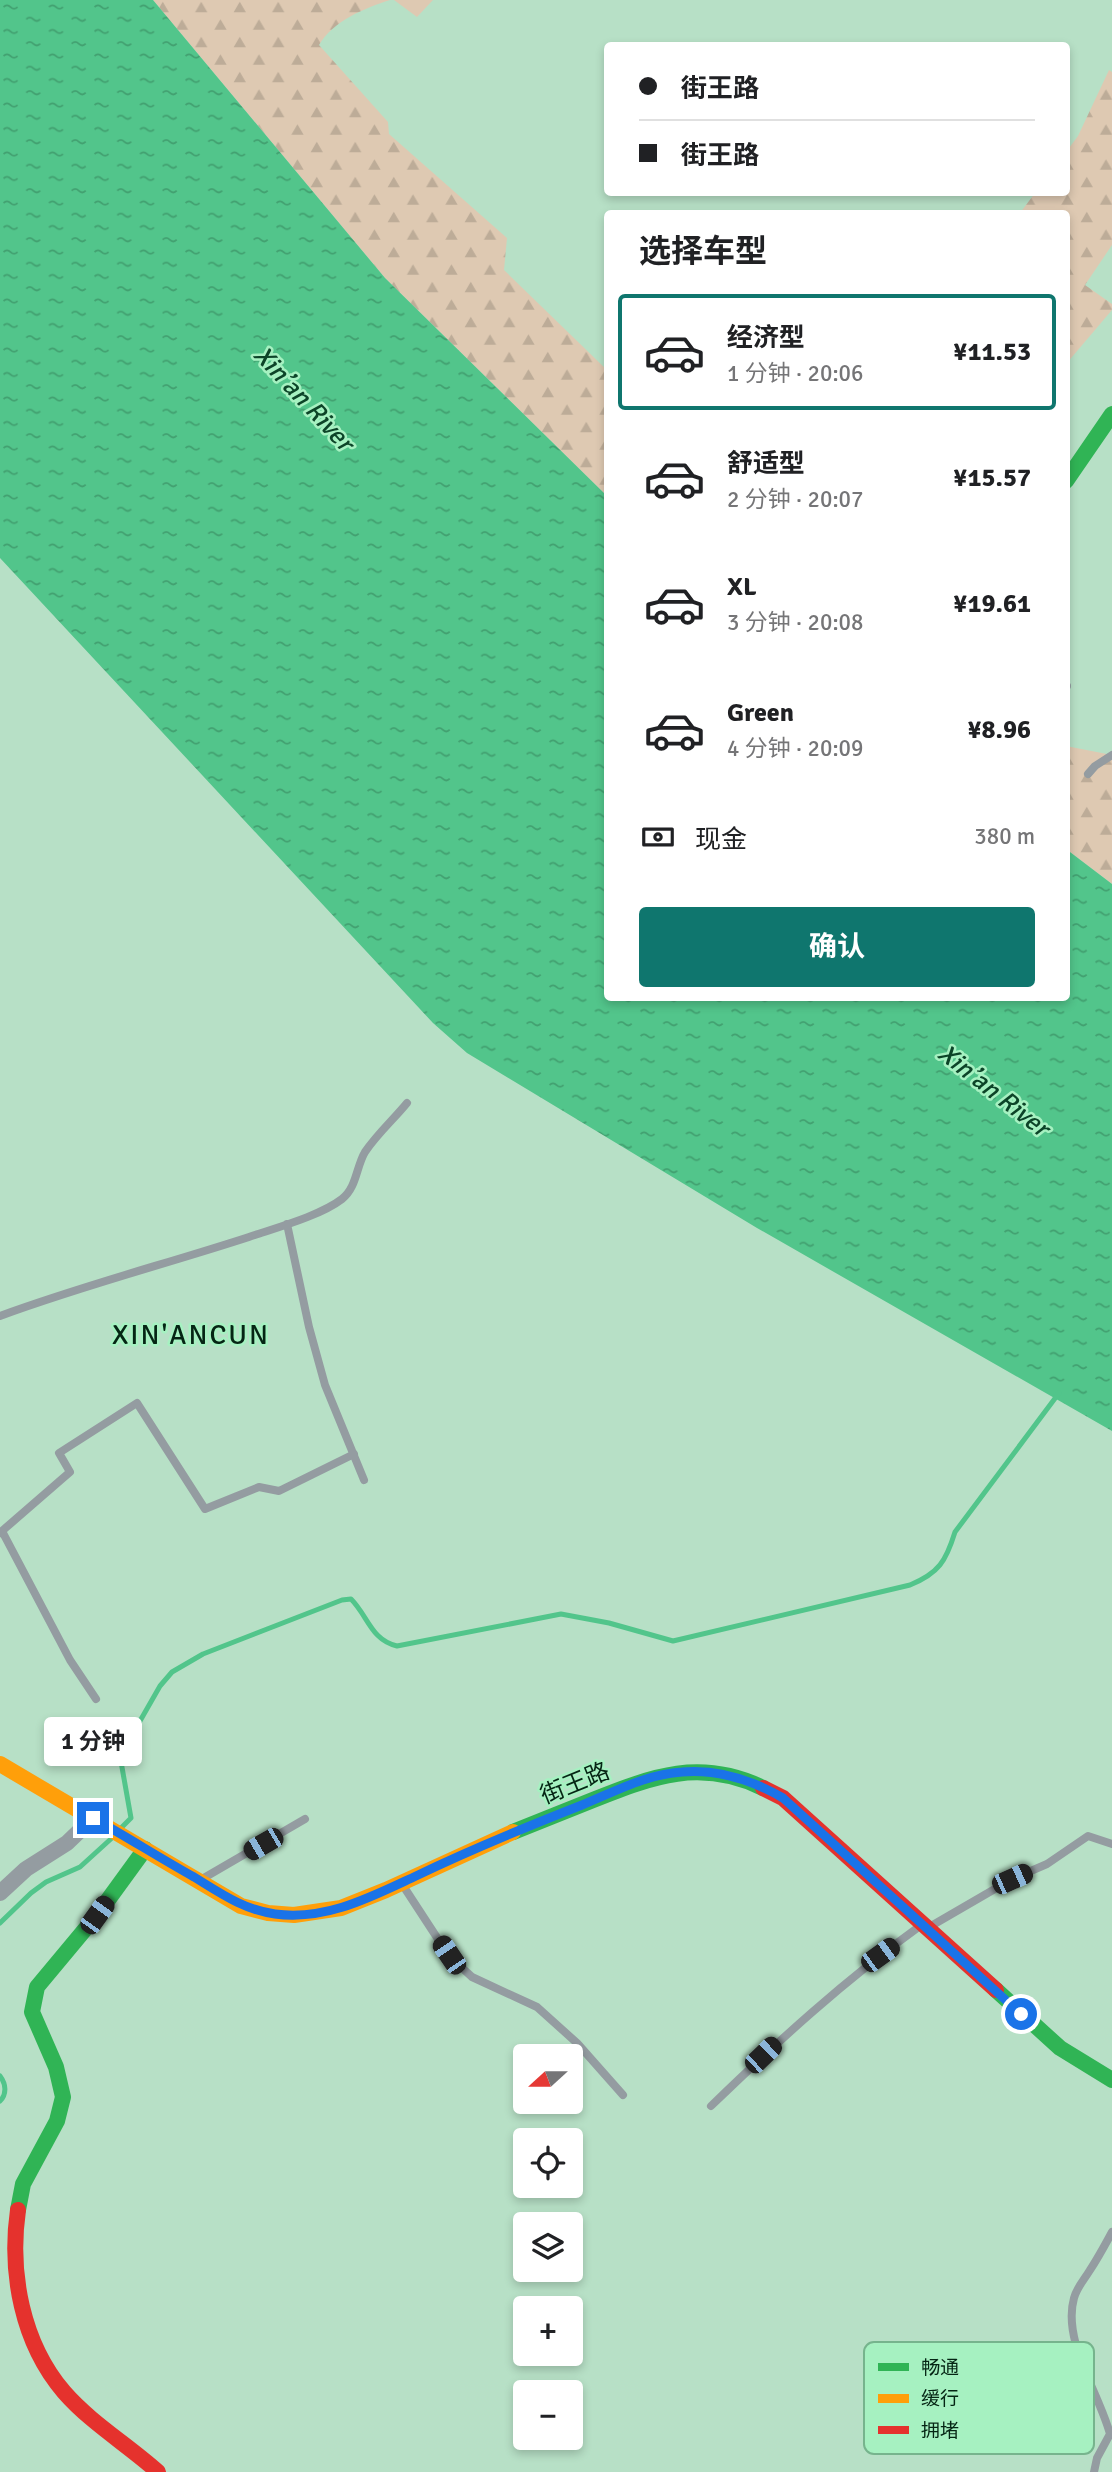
<!DOCTYPE html>
<html lang="zh">
<meta charset="utf-8">
<style>
body{margin:0;font-family:Signika,"Noto Sans SC",sans-serif;background:#f6f6f6;color:#202124;height:100vh;display:flex;flex-direction:column;font-size:26px;white-space:nowrap}
*{box-sizing:border-box;margin:0}
p{font-size:23px;color:#757577}
.icon{flex:none;width:38px;height:38px;fill:none;stroke:currentColor;stroke-width:2;stroke-linecap:round;stroke-linejoin:round}
.map{position:relative;flex:1;overflow:hidden}
.drawer{position:absolute;left:604px;top:210px;width:466px;height:791px;display:flex;flex-direction:column;background:#fff;border-radius:7px;box-shadow:0 4px 10px #0003}
.drawer>*{flex:none}
.hud{position:absolute;left:604px;top:42px;width:466px;height:154px;border-radius:7px;box-shadow:0 4px 10px #0003;display:grid;align-content:center;height:154px;padding:0 35px;background:#fff}
.needle{width:46px;rotate:249deg}
.tools{position:absolute;left:513px;top:2044px;display:grid;gap:14px}
.tools a{display:grid;place-items:center;width:70px;height:70px;border-radius:7px;background:#fff;box-shadow:0 4px 10px #0003;font-size:35px}
.end{position:absolute;width:32px;height:32px;margin:-16px;border:9px solid #1a73e8;background:#fff;box-shadow:0 0 0 4px #fff}
.from{border-radius:50%}
.bubble{position:absolute;height:49px;border-radius:7px;background:#fff;box-shadow:0 4px 10px #0003;font-size:23px;font-weight:700;line-height:49px;text-align:center}
.car{position:absolute;width:21px;height:42px;margin:-21px -10px;border-radius:9px;box-shadow:0 0 5px 2px #0007;background:linear-gradient(#222 24%,#8ab4d8 0 40%,#222 0 76%,#8ab4d8 0 86%,#222 0)}
.hud b{display:flex;align-items:center;gap:24px;height:66px;font-size:26px}
.hud b+b{border-top:2px solid #e0e0e0}
.hud i{width:18px;height:18px;background:#202124}
ul{padding:0;list-style:none}
li{display:flex;align-items:center;gap:21px;height:116px;margin:0 14px 10px;padding:0 21px;border:4px solid transparent;border-radius:7px}
li div{flex:1}
li b{display:block;font-size:26px}
li em{font-style:normal;font-weight:700}
li.current{border-color:#0f766e}
li>.icon{width:63px;height:63px;stroke-width:1.5}
h2{padding:0 35px;font-size:32px;line-height:84px}
.pay{display:flex;align-items:center;gap:18px;height:77px;padding:0 35px;font-size:26px}
.pay p{margin-inline-start:auto}
.action{display:flex;gap:14px;margin-top:auto;padding:14px 35px}
.action a{flex:1;height:80px;border-radius:7px;background:#0f766e;color:#fff;font-size:28px;font-weight:700;line-height:80px;text-align:center}
.map>svg:first-child{display:block}
.forest{fill:url(#forest-firs)}
.water{fill:url(#water-ripples)}
.lines{fill:none;stroke-linecap:round;stroke-linejoin:round}
.stream{stroke:#52c58b;stroke-width:5}
.lane{stroke:#949ca1;stroke-width:8}
.street{stroke:#949ca1;stroke-width:16}
.fast{stroke:#30b455;stroke-width:16}
.slow{stroke:#ff9f0a;stroke-width:16}
.jam{stroke:#e5322d;stroke-width:16}
.route{stroke:#1a73e8;stroke-width:9}
.labels{text-anchor:middle;stroke-width:5;stroke-linejoin:round;paint-order:stroke}
.street-label{font-size:24px;fill:#052514;stroke:#a6f1c1}
.water-label{font-size:26px;font-style:italic;fill:#0c4428;stroke:#a6f1c1}
.quarter-label{font-size:28px;letter-spacing:2px;fill:#052514;stroke:#a6f1c1}
.key{fill:#a6f1c1;stroke:#76b48d;stroke-width:2}
.key-label{font-size:19px;fill:#052514}
</style>
<div class="map">
<svg width="1112" height="2472" viewBox="0 0 1112 2472">
<defs>
<pattern id="forest-firs" width="22" height="20" patternUnits="userSpaceOnUse" patternTransform="scale(1.75)"><rect width="22" height="20" fill="#dec9b2"/><path d="M5 1l3.5 6h-7zM16 11l3.5 6h-7z" fill="#bdac98"/></pattern>
<pattern id="water-ripples" width="26" height="14" patternUnits="userSpaceOnUse" patternTransform="scale(1.75)"><rect width="26" height="14" fill="#52c58b"/><path d="M2 4q2-2 4 0t4 0M15 11q2-2 4 0t4 0" fill="none" stroke="#42a070"/></pattern>
</defs>
<rect width="100%" height="100%" fill="#b7e0c6"/>
<path class="forest" d="M153 0H390C365 8 333 21 319 45L388 122 389 134 507 238 504 270 607 370V496L385 278Z
M394 0H433L417 17Z
M1109 70 1112 72V245L1085 285 1112 304V310L1066 364V214L1020 213 1035 193 1066 192V152L1078 136Z
M1066 746 1112 755V884L1066 849Z"/>
<path class="water" d="M0 0H153L385 278 607 496V998H1066V849L1112 884V1431L757 1228 467 1053 433 1023 0 558Z"/>
<g class="lines">
<path class="stream" d="M122 1827 131 1818 120 1756 160 1686 172 1672 203 1654 342 1600 351 1599C368 1616 371 1640 397 1646L561 1614 609 1623 673 1641 910 1585C939 1573 946 1561 955 1532L1059 1393
M0 1923 31 1893 46 1882 80 1867 113 1837
M0 2076C6 2084 7 2094 0 2101"/>
<path class="lane" d="M1066 686H1067
M1088 774 1095 766 1112 755
M287 1224 309 1327 325 1385 364 1480
M0 1316C81 1286 166 1264 249 1237 275 1228 320 1216 342 1199 357 1187 356 1167 365 1152 377 1134 394 1119 407 1103
M2 1531 70 1472 59 1453 137 1403 205 1509 259 1487 279 1491 354 1454
M0 1533 2 1531 70 1660 96 1699
M202 1879 305 1819
M402 1884 449 1956 472 1977 537 2007 577 2043 623 2095
M931 1926 1012 1879 1047 1864 1088 1836 1112 1844
M711 2106C777 2042 845 1980 920 1926
M1094 2472 1097 2458 1110 2434C1099 2393 1062 2341 1074 2298 1077 2287 1084 2280 1090 2270 1098 2258 1105 2245 1112 2232"/>
<path class="street" d="M0 1893 26 1869 67 1843 93 1818"/>
<path class="fast" d="M1066 481 1112 414
M513 1832C540 1821 566 1811 593 1800 653 1776 701 1758 763 1788
M996 1990 1060 2048 1112 2080
M18 2210 23 2184 57 2121 63 2097 56 2067 32 2012 37 1987 97 1915 145 1849"/>
<path class="slow" d="M0 1764 241 1906 268 1913 294 1915 341 1908 386 1890 513 1832"/>
<path class="jam" d="M763 1788 783 1798 996 1990
M18 2210C9 2273 22 2343 64 2392 91 2423 128 2445 158 2472"/>
</g>
<g class="lines">
<path class="route" d="M93 1818C127 1837 160 1858 194 1877 220 1893 244 1910 275 1914 326 1921 371 1897 416 1876 470 1850 526 1827 582 1805 614 1792 647 1774 682 1772 718 1769 752 1780 783 1798L1021 2014"/>
</g>
<g class="labels">
<g class="street-label">
<text transform="translate(575 1783) rotate(-22)" y="8">街王路</text>
</g>
<g class="water-label">
<text transform="translate(304 398) rotate(47)" y="9">Xin’an River</text>
<text transform="translate(994 1090) rotate(38)" y="9">Xin’an River</text>
</g>
<g class="quarter-label">
<text x="191" y="1344">XIN'ANCUN</text>
</g>
</g>
<rect x="864" y="2342" width="230" height="112" rx="10" class="key"/>
<rect x="878" y="2363" width="31" height="8" fill="#30b455"/>
<rect x="878" y="2394" width="31" height="9" fill="#ff9f0a"/>
<rect x="878" y="2426" width="31" height="8" fill="#e5322d"/>
<g class="key-label">
<text x="921" y="2374">畅通</text>
<text x="921" y="2405">缓行</text>
<text x="921" y="2437">拥堵</text>
</g>
</svg>
<div class="tools">
<a><svg class="needle" viewBox="-14 -14 28 28"><path d="M0-13l5 13h-10z" fill="#e53935"/><path d="M0 13l5-13h-10z" fill="#757577"/></svg></a>
<a><svg class="icon" aria-label="locate" viewBox="0 0 24 24"><circle cx="12" cy="12" r="6"/><path d="M12 2v4M12 18v4M2 12h4M18 12h4"/></svg></a>
<a><svg class="icon" aria-label="layers" viewBox="0 0 24 24"><path d="M12 4l9 5-9 5-9-5zM3 14l9 5 9-5"/></svg></a>
<a>+</a>
<a>−</a>
</div>
<i class="end from" style="left:1021px;top:2014px"></i>
<i class="end" style="left:93px;top:1818px"></i>
<div class="bubble" style="left:44px;top:1717px;width:98px">1 分钟</div>
<i class="car" style="left:263px;top:1844px;rotate:240deg"></i>
<i class="car" style="left:1012px;top:1879px;rotate:66deg"></i>
<i class="car" style="left:97px;top:1915px;rotate:36deg"></i>
<i class="car" style="left:449px;top:1955px;rotate:326deg"></i>
<i class="car" style="left:880px;top:1955px;rotate:54deg"></i>
<i class="car" style="left:763px;top:2055px;rotate:46deg"></i>
<div class="hud">
<b><i class="from"></i>街王路</b>
<b><i></i>街王路</b>
</div>
<section class="drawer">
<h2>选择车型</h2>
<ul>
<li class="current"><svg class="icon" aria-label="car" viewBox="0 0 24 24"><path d="M5 17H2v-5l4-1 3-4h7l3 4 3 1v5h-3M9 17h6M6 11h13"/><circle cx="7" cy="17" r="2"/><circle cx="17" cy="17" r="2"/></svg><div><b>经济型</b><p>1 分钟 · 20:06</p></div><em>¥11.53</em></li>
<li><svg class="icon" aria-label="car" viewBox="0 0 24 24"><path d="M5 17H2v-5l4-1 3-4h7l3 4 3 1v5h-3M9 17h6M6 11h13"/><circle cx="7" cy="17" r="2"/><circle cx="17" cy="17" r="2"/></svg><div><b>舒适型</b><p>2 分钟 · 20:07</p></div><em>¥15.57</em></li>
<li><svg class="icon" aria-label="car" viewBox="0 0 24 24"><path d="M5 17H2v-5l4-1 3-4h7l3 4 3 1v5h-3M9 17h6M6 11h13"/><circle cx="7" cy="17" r="2"/><circle cx="17" cy="17" r="2"/></svg><div><b>XL</b><p>3 分钟 · 20:08</p></div><em>¥19.61</em></li>
<li><svg class="icon" aria-label="car" viewBox="0 0 24 24"><path d="M5 17H2v-5l4-1 3-4h7l3 4 3 1v5h-3M9 17h6M6 11h13"/><circle cx="7" cy="17" r="2"/><circle cx="17" cy="17" r="2"/></svg><div><b>Green</b><p>4 分钟 · 20:09</p></div><em>¥8.96</em></li>
</ul>
<div class="pay"><svg class="icon" aria-label="cash" viewBox="0 0 24 24"><path d="M3 7h18v10H3z"/><circle cx="12" cy="12" r="2"/></svg>现金<p>380 m</p></div>
<div class="action"><a>确认</a></div>
</section>
</div>
